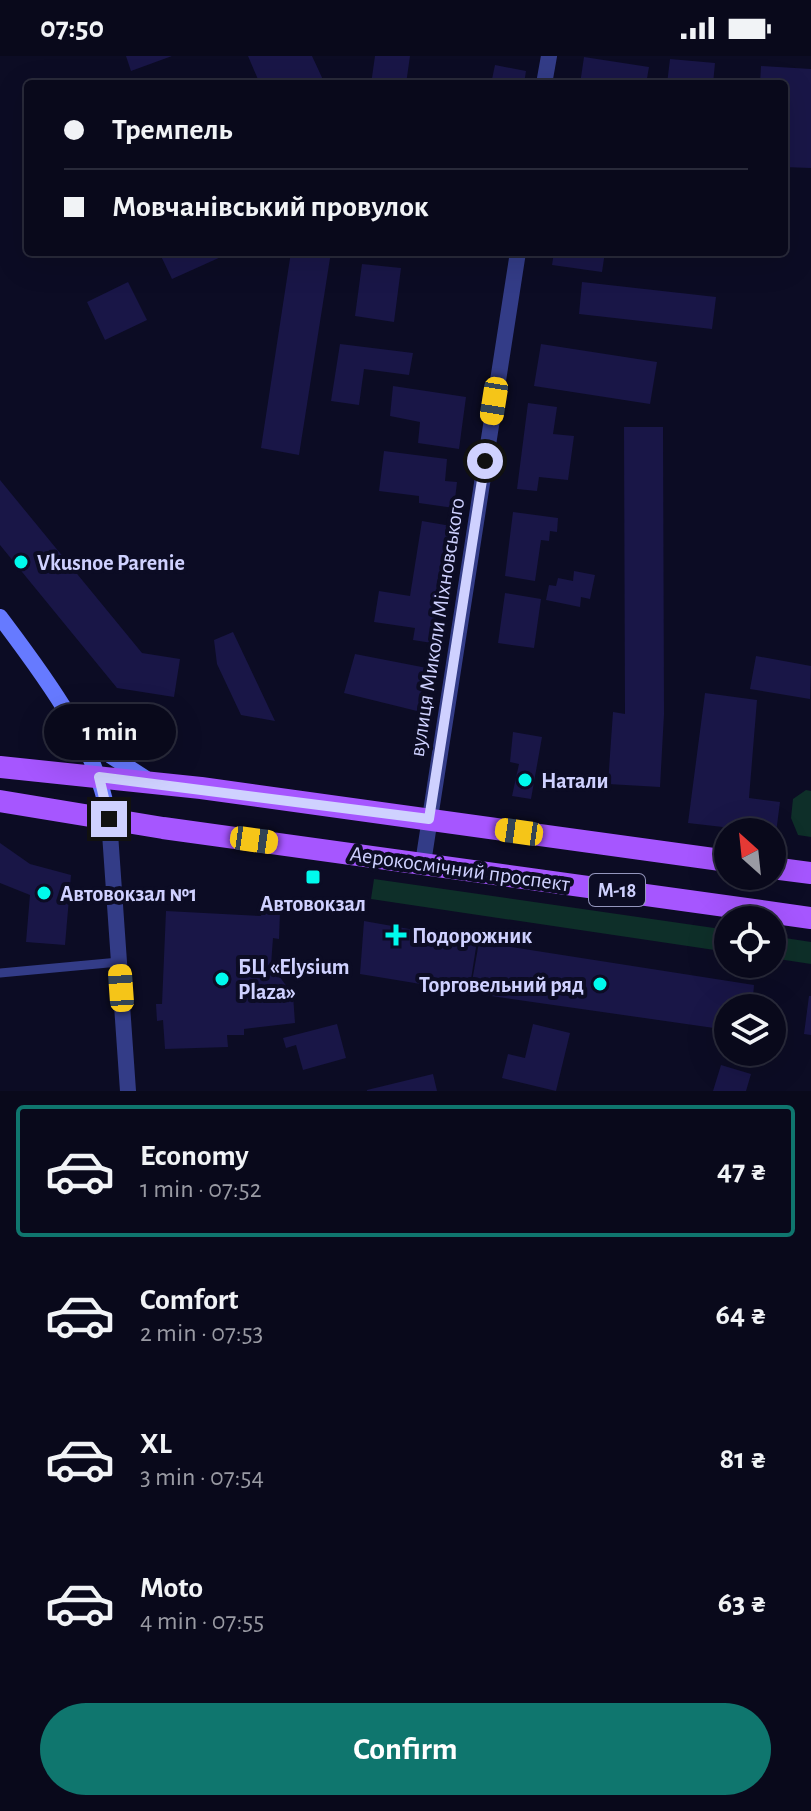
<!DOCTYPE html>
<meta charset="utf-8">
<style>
body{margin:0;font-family:"Alegreya Sans",sans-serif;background:#171728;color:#f1f3f6;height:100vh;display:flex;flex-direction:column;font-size:30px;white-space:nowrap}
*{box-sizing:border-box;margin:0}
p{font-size:26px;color:#999aa3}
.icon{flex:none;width:44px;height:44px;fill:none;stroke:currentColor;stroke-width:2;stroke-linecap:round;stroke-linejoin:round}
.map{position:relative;height:1035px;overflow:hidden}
.panel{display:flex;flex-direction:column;background:#09091b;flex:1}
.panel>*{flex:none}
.guide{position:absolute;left:24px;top:24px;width:764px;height:176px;border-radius:8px;box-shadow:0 8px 32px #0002,0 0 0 2px #292a3a;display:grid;align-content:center;height:176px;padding:0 40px;background:#09091b}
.needle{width:52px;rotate:333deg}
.fabs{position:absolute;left:714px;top:762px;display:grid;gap:16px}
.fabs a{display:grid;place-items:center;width:72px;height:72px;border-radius:50%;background:#09091b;box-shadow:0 8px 32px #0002,0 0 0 2px #292a3a;font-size:40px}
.end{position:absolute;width:36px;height:36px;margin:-18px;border:10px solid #cfd1ff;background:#111;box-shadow:0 0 0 4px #111}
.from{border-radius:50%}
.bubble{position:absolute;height:56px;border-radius:28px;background:#09091b;box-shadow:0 8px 32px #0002,0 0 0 2px #292a3a;font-size:26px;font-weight:700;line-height:56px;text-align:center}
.car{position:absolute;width:24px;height:48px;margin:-24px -12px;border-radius:10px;box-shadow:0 0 6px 2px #0007;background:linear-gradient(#f5c518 24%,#345 0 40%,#f5c518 0 76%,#345 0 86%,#f5c518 0)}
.guide b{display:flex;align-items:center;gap:28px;height:76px;font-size:30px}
.guide b+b{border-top:2px solid #292a3a}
.guide i{width:20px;height:20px;background:#f1f3f6}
ul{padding:14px 0 0;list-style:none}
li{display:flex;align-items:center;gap:24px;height:132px;margin:0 16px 12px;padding:0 24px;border:4px solid transparent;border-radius:8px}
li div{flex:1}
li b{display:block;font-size:30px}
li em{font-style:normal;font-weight:700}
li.active{border-color:#0f766e}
li>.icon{width:72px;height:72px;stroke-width:1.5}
.action{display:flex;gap:16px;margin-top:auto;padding:16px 40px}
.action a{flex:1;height:92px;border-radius:48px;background:#0f766e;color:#fff;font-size:32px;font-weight:700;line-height:92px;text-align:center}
.status{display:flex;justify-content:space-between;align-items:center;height:56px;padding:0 40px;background:#09091b;direction:ltr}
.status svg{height:22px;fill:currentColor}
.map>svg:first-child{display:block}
.green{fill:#0e2f29}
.building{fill:#191647}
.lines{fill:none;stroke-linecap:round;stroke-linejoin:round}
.service{stroke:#333c87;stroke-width:9}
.minor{stroke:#333c87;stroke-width:16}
.tertiary{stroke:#333c87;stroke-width:16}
.secondary{stroke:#667aff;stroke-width:16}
.primary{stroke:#a656ff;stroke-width:22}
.route{stroke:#cfd1ff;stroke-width:10}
.poi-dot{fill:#00faed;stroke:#0c0c24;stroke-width:3}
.labels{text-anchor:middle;stroke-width:8;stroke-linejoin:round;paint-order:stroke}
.shield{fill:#0c0c24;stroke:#9496bd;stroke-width:2}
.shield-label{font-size:20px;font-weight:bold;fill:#cfd1ff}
.poi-label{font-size:22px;font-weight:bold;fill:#cfd1ff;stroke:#0c0c24;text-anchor:start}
.street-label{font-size:22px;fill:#cfd1ff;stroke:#0c0c24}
</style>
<div class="status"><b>07:50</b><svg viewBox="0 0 49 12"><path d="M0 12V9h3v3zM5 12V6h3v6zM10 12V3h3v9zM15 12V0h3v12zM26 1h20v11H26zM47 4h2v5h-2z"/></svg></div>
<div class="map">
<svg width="811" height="1035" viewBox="0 0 811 1035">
<rect width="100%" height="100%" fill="#0c0c24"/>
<path class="green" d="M806 734 811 735V781L798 779 791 762 793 743Z
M374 823 728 874V896L371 843Z
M772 880 811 886V908L772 902Z"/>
<path class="building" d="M126 0H172L131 15Z
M248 0H312L325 28H260Z
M375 0H410L406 28H371Z
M584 1 649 11 646 28H580Z
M670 3 715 7 713 28H667Z
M495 9 526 15 524 28H491Z
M761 10 811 13V112L784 111V28H760Z
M159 196H232L172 223Z
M291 196H331L299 399 261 392Z
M554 196H605L602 216 552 209Z
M362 208 401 212 394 266 355 260Z
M128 226 147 264 105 284 87 246Z
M582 226 716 241 712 273 579 258Z
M340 288 413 297 409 319 364 313 359 349 331 345Z
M541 288 657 306 650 348 534 330Z
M393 330 466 341 459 393 418 387 420 366 390 360Z
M528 347 557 351 553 378 574 380 568 424 539 421 537 435 517 433Z
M624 371H663L664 658 660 731 608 728 613 656 625 658Z
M384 395 447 403 445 425 457 426 454 452 419 447V440L379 435Z
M0 424 142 597 180 603 174 641 117 632 0 489Z
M513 456 558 462 557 476 550 475 549 485 541 484 535 525 505 520Z
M422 465 451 470 432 587 413 584 415 572 374 566 379 535 410 540Z
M574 515 595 519 590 543 581 541 580 551 546 544 549 529 556 530 558 522 573 525Z
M505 537 541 543 534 592 498 587Z
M233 576 275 665 241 659 217 608 214 584Z
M355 598 427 612 417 655 344 637Z
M756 600 811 610 810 643 750 633Z
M705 637 757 644 749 742 780 746 776 777 688 767Z
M513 676 542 681 531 743 512 740 519 708 510 706Z
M0 787 30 808 71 819 65 889 26 886 30 839 0 827Z
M262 853 280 855 279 883 273 882 271 909 293 939 295 967 244 973V979H227L228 991 165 993 163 964 157 965 156 948H162L166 855 261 860Z
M364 865 477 885 469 936 360 918Z
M479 886 754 929 752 952H728V974L470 937Z
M809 940H811V979L804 978Z
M337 968 346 1002 303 1014 296 989 286 992 283 982Z
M533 968 570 977 556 1035 502 1022 508 998 525 1002Z
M721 1009 751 1018 746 1035H713Z
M433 1018 437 1035H367V1034Z"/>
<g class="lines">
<path class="service" d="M0 917 119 906"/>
<path class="minor" d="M544 28 549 0
M423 807 518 196"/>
<path class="tertiary" d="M109 763 128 1035"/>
<path class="secondary" d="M0 561C45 621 96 687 109 763
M79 670 111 700 145 722"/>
<path class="primary" d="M0 711 201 732 728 805
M0 745 163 772 811 862
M772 812 811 817"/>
</g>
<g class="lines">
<path class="route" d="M109 763 99 721 429 763 485 405"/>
</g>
<g class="poi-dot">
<circle cx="21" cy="506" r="8"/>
<circle cx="525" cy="724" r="8"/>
<rect x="305" y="813" width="16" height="16" rx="4"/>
<circle cx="44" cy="837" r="8"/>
<path d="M392 867h8v8h8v8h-8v8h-8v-8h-8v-8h8z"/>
<circle cx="222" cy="923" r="8"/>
<circle cx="600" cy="928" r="8"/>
</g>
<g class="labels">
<rect class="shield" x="589" y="818" width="56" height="32" rx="6"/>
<g class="shield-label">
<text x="617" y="841">М-18</text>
</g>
<g class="poi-label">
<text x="37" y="514">Vkusnoe Parenie</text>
<text x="541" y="732">Натали</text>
<text x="60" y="845">Автовокзал №1</text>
<text x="313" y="855" text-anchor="middle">Автовокзал</text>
<text x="412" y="887">Подорожник</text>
<text x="238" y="918">БЦ «Elysium<tspan x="238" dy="25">Plaza»</tspan></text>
<text x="584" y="936" text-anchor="end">Торговельний ряд</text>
</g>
<g class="street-label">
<text transform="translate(436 571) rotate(-81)" y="8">вулиця Миколи Міхновського</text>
<text transform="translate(460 812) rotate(8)" y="8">Аерокосмічний проспект</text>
</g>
</g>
</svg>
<div class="fabs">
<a><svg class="needle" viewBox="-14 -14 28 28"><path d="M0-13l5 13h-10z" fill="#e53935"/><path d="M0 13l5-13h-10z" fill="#999aa3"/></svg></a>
<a><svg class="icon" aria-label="locate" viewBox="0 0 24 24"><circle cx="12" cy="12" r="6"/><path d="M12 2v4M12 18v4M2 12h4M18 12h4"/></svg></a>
<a><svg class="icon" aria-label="layers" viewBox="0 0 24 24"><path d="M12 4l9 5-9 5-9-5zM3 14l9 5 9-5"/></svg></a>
</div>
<i class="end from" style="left:485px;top:405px"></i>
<i class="end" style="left:109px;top:763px"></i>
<div class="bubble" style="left:44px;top:648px;width:132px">1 min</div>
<i class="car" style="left:494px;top:345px;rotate:189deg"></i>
<i class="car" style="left:519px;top:776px;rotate:278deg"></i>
<i class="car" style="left:254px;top:784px;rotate:98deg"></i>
<i class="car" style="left:121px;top:932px;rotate:356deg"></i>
<div class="guide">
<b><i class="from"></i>Тремпель</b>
<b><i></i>Мовчанівський провулок</b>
</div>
</div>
<section class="panel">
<ul>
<li class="active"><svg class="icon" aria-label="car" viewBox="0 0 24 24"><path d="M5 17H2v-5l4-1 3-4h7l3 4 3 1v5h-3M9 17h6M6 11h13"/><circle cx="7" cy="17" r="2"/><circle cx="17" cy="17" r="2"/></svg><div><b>Economy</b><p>1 min · 07:52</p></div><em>47 ₴</em></li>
<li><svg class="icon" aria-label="car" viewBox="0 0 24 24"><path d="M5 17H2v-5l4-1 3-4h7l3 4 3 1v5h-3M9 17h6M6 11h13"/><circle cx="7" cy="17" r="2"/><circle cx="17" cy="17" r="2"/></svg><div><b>Comfort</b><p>2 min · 07:53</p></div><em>64 ₴</em></li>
<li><svg class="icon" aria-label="car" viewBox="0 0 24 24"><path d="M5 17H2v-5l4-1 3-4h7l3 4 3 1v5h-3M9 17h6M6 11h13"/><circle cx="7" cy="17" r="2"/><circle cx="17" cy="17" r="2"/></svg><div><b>XL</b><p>3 min · 07:54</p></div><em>81 ₴</em></li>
<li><svg class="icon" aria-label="car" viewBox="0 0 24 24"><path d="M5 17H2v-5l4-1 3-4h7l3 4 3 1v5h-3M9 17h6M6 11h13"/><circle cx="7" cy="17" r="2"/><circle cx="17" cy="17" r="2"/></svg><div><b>Moto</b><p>4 min · 07:55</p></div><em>63 ₴</em></li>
</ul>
<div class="action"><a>Confirm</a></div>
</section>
